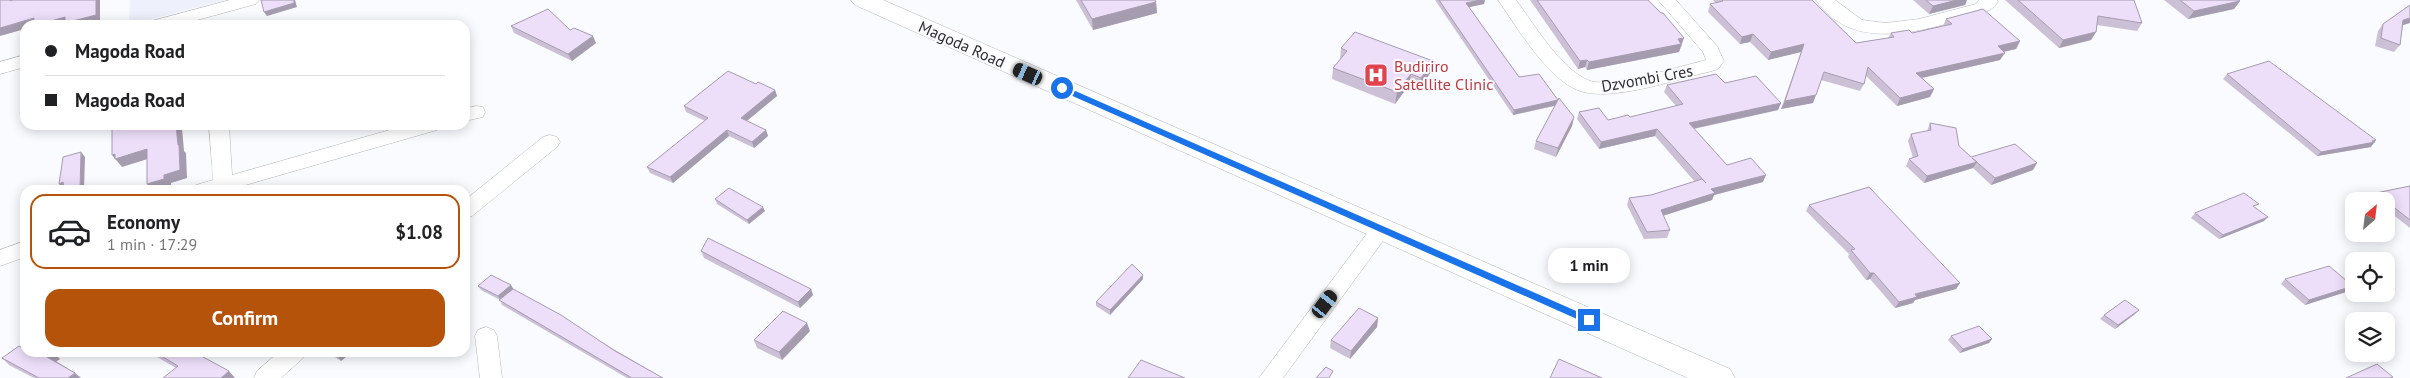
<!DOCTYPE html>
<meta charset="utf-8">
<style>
body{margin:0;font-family:"PT Sans",sans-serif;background:#f2f2f2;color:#202124;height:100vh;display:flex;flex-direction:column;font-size:19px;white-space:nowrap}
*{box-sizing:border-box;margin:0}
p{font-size:16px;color:#757577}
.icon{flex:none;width:28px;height:28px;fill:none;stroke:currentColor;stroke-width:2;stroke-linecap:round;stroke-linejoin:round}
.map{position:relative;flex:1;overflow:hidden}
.drawer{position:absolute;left:20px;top:185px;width:450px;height:172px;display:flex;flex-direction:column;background:#fff;border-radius:15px;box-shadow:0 2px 12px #0003}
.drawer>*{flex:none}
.guide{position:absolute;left:20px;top:20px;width:450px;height:110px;border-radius:15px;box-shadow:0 2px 12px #0003;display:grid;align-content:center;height:110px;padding:0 25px;background:#fff}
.needle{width:32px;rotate:28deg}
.controls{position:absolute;left:2345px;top:192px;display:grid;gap:10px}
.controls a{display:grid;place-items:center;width:50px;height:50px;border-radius:10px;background:#fff;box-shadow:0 2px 12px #0003;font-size:25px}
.end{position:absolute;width:22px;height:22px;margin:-11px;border:6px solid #1a73e8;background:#fff;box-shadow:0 0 0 2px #fff}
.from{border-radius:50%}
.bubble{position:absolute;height:35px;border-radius:15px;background:#fff;box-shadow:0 2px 12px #0003;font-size:16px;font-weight:700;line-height:35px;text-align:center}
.car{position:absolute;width:15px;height:30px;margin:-15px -8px;border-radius:6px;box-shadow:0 0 4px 1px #0007;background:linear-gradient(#222 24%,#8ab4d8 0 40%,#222 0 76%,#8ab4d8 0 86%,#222 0)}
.guide b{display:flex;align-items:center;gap:18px;height:48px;font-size:19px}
.guide b+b{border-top:1px solid #e0e0e0}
.guide i{width:12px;height:12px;background:#202124}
ul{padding:9px 0 0;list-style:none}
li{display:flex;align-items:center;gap:15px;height:75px;margin:0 10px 8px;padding:0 15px;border:2px solid transparent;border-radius:15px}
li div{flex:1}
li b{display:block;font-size:19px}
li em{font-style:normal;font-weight:700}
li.current{border-color:#b45309}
li>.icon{width:45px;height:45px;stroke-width:1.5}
.button{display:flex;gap:10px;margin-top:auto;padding:10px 25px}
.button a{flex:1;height:58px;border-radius:15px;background:#b45309;color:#fff;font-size:20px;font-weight:700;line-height:58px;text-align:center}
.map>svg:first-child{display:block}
.built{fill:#eef1fc}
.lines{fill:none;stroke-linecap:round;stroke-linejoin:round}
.street-casing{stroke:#b6b7ba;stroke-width:1}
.secondary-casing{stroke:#b6b7ba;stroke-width:1}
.street{fill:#fff;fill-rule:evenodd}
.secondary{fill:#fff;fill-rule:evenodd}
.wall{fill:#ccc0d7}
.shaded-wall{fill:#a69caf}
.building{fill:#eddffa;stroke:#a69caf}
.route{fill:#1a73e8}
.labels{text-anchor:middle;stroke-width:4;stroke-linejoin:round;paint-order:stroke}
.street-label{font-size:16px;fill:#2f2f31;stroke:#fafbff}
.health-label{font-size:16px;fill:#be3a42;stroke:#fafbff;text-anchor:start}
</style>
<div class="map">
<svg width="2410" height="378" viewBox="0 0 2410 378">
<rect width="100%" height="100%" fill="#fafbff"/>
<path class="built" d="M130 0H225L129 25Z"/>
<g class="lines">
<g class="street-casing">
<path id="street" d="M230 0H259L256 4 179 25H149L152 21Z
M1498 0H1516C1534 24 1561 70 1590 81 1610 88 1682 66 1706 60L1703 52 1658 0H1676L1717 46 1724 61 1718 69 1712 71C1678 79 1612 102 1580 91 1548 80 1517 27 1498 0Z
M1816 0H1835L1862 20 1886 23 1919 19 1976 4 1979 0H1997L1998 2C1989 15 1971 17 1957 21 1910 34 1849 49 1816 0Z
M25 55V67L0 74V62Z
M476 106 483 107 485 112 483 117 465 121V109Z
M209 125H229L232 175 407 125H440L437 130 228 190H193L196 185 213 180Z
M550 135 557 137 560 142 557 147 472 216 465 218V200L543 137Z
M1381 221 1388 224 1391 229 1388 234 1283 378H1259L1374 224Z
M25 241V257L0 266V250Z
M486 327 494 330 497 336 502 378H480L475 336 478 330Z
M279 352H306L303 358 281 378H254L257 371Z"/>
</g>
<g class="secondary-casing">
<path id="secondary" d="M851 0H883L1730 369 1735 378H1688L855 5Z"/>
</g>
<use href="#street" class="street"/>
<use href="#secondary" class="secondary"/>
</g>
<path class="wall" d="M1076 0H1155L1156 2 1157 13 1093 30Z
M1435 0H1485L1484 4 1469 7 1519 77 1558 100 1574 117 1572 126 1556 157 1534 149 1536 141 1555 106 1513 115Z
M1530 0H1648L1682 46H1681L1679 52 1587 70 1585 67 1578 69Z
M1713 0H1812L1856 43 1888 38 1891 33H1912L1943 26 1946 19 2020 41 2016 49 2004 52 2000 60 1922 78 1934 89 1930 97 1897 106 1866 76 1864 84 1860 91 1821 80 1813 103 1781 109 1801 52 1768 60 1750 42 1740 44 1708 12 1710 4 1716 3Z
M1913 0H1967L1965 5 1929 14Z
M2005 0H2134L2142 23 2137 31 2097 25 2096 32 2091 40 2059 48Z
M2164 0H2239L2240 1 2234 9 2188 19Z
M2383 24 2403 25 2400 45 2394 52 2375 46 2378 31Z
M511 26 570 30 596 43 572 61 514 33Z
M1341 48 1433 61 1431 72 1419 89 1409 85 1395 104 1332 79 1333 68 1340 59Z
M2227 74 2371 147 2317 156 2223 79Z
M1725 83 1781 103 1778 110 1694 129 1727 165 1763 182 1714 195 1712 200 1663 216 1670 230 1667 238 1644 239 1627 205 1629 198 1651 195 1695 182 1655 136 1599 149 1577 119 1579 112 1608 120 1630 117 1676 106 1664 92 1667 85Z
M756 84 775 90 777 96 747 121 766 130 768 136 754 148 729 136 673 183 650 173 647 167 705 121 686 112 684 106Z
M1930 123 1959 146 1971 157 2033 170 1991 185 1973 168 1924 183 1906 166 1909 159 1913 158 1908 141 1911 134 1927 131Z
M2410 186V228L2386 209V201H2377L2372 198 2376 193Z
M715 199 765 211 749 224 717 204Z
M1809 205 1960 283 1956 289 1915 300 1913 303 1895 308 1870 279 1866 280 1848 257 1849 254 1806 211Z
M2255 208 2264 221 2219 239 2191 218 2195 213Z
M701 251 811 289 813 295 800 308 704 258Z
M1143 275V279L1110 315 1096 306V302Z
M2285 279 2349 291 2305 305 2281 284Z
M478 286 513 290 663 378H627L502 305 500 300 481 290Z
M2135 314 2115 329 2100 319 2104 315Z
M1378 318 1377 327 1350 359 1330 348 1331 340Z
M810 331 782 360 757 348 754 340Z
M1951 336 1992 339 1989 343 1960 353 1948 340Z
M25 352H53L60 359 56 361 75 373 81 378H34L9 365 2 358Z
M152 352H194L176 368 157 357Z
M327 352H352L341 361Z"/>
<path class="shaded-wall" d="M96 0H100V22L88 25H25V29L0 36V28Z
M294 0H295L297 7 267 16 264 12Z
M1480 0H1485L1484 4 1465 8 1466 3Z
M1957 0H1967L1965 5 1929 14 1933 6Z
M2240 1 2234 9 2188 19 2194 11Z
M1156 2 1157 13 1093 30 1092 19Z
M2410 18V23L2397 27 2403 20Z
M2096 32 2091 40 2059 48 2063 40Z
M1753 34 1750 42 1740 44 1742 37Z
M593 36 596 43 572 61 568 54Z
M1684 38 1679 52 1587 70 1589 62Z
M2020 41 2016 49 1993 54 1998 46Z
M1804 44 1801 52 1768 60 1771 52Z
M2005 53 2000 60 1912 80 1916 73Z
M1587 60 1585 67 1578 69 1580 61Z
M1433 61 1431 72 1419 89 1421 78Z
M1411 74 1409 85 1395 104 1397 92Z
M1934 89 1930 97 1897 106 1900 98Z
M775 90 777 96 743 124 741 118Z
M1816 95 1813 103 1781 109 1785 101Z
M1558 100 1557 105 1513 115 1514 110Z
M1781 103 1778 110 1687 130 1689 123Z
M1574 117 1572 126 1556 157 1558 148Z
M147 125H153V137L147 129Z
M176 125H179L182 128 184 151 186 153 187 178 171 183V188L162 190H152L147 184 164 175 178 145Z
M312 125H321L314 127Z
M1657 129 1655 136 1599 149 1601 142Z
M727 130 729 136 673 183 670 177Z
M766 130 768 136 754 148 752 142Z
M2376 140 2371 147 2317 156 2321 152Z
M147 149 154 157 122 167 112 155Z
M81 152 85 157 84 190H80Z
M1977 162 1973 168 1924 183 1927 176Z
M2037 163 2033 170 1991 185 1995 178Z
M1766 175 1763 182 1714 195 1712 200 1659 217 1661 210 1711 189Z
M63 182 67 187 63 188 59 184Z
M763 207 765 211 749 224 747 220Z
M2268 217 2264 221 2219 239 2223 235Z
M1870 273H1874L1870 279 1866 280Z
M1143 275V279L1110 315V310Z
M1960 283 1956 289 1915 300 1913 303 1895 308 1899 302 1915 294Z
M511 285 514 290 501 301 498 296Z
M2353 286 2349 291 2305 305 2309 300Z
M811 289 813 295 800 308 798 302Z
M2139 310 2135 314 2115 329 2118 325Z
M1378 318 1377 327 1350 359 1351 351Z
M807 323 810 331 782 360 779 352Z
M1992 339 1989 343 1960 353 1963 349Z
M53 352 60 359 54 363 47 357Z
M335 352H352L341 361Z
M229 371 235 378H221Z
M75 373 81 378H68Z"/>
<path class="building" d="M0 0H10V1L13 0H96V15L65 23V17L37 25H33L34 18 0 28Z
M261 0H294V3L264 12Z
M1081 0H1155L1156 2 1092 19Z
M1439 0H1480L1466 3 1519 77 1539 74 1558 100 1514 110Z
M1537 0H1648L1661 13H1663L1684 38 1678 39 1681 44 1589 62 1587 60 1580 61Z
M1722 0H1812L1856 43 1894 37 1891 33 1909 30 1912 33 1952 24 1946 19 1983 9 2020 41 1998 46 2005 53 1916 73 1934 89 1900 98 1868 67 1864 84 1824 72 1816 95 1785 101 1804 44 1771 52 1753 34 1742 37 1710 4 1723 1Z
M1926 0H1957L1933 6Z
M2018 0H2134L2142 23 2098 16 2096 32 2063 40Z
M2180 0H2239L2240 1 2194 11Z
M2410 5V18L2403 20 2400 45 2381 38 2383 24Z
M548 9 570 30 574 28 593 36 568 54 511 26Z
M1355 32 1433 61 1421 78 1411 74 1397 92 1333 68 1347 51 1341 48Z
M2269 61 2376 140 2372 141 2375 142 2321 152 2227 74Z
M728 71 756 84 758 82 775 90 741 118 766 130 752 142 727 130 670 177 647 167 708 118 684 106Z
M1716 74 1725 83 1756 76 1781 103 1689 123 1727 165 1751 158 1766 175 1711 189 1715 193 1661 210 1670 230 1647 232 1629 198 1651 195 1702 179 1706 183 1657 129 1601 142 1579 112 1599 108 1608 120 1628 115 1630 117 1683 104 1667 85Z
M1559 98 1574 117 1558 148 1536 141Z
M1930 123 1956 128 1959 146 1971 157 2015 144 2037 163 1995 178 1972 158 1977 162 1927 176 1909 159 1918 156 1911 134 1931 130Z
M112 125H147V129L160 125H176L178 145H179L180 170 164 175V179L147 184V149L115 159V154L112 155Z
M81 152 80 190H64L63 182 59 184 63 157Z
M2410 186V220L2376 193Z
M1869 187 1960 283 1915 294 1917 297 1899 302 1874 273H1870L1851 250 1855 249 1809 205Z
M729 188 763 207 747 220 715 199Z
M2244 193 2259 204 2253 206 2268 217 2223 235 2195 213Z
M708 238 811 289 798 302 701 251Z
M1132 264 1143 275 1110 310 1096 302Z
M2329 266 2353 286 2309 300 2285 279Z
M491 275 511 285 498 296 478 286Z
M513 289 561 315 615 351 663 378H632L499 300Z
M2125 300 2139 310 2118 325 2104 315Z
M1359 308 1378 318 1351 351 1331 340Z
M783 311 807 323 779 352 754 340Z
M1979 326 1992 339 1963 349 1951 336Z
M19 346 25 349V352H53L47 357 75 373 68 378H39L2 358Z
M155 352H194L229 371 221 378H163L178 366Z
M1559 359 1602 378H1550Z
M1141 360 1185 378H1128Z
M2377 364 2393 377 2390 378H2346Z
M1326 367 1333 371 1329 378H1316Z"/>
<path class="route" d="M1059 86H1064L1592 318 1593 320 1592 323H1586L1059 90Z"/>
<defs>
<g id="hospital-square" transform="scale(1.25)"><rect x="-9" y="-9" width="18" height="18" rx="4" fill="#e0444e" stroke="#fafbff"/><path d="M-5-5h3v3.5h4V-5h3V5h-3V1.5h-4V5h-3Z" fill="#fff"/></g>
</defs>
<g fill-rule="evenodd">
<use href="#hospital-square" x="1376" y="75"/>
</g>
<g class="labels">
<g class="street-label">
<text transform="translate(962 44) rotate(24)" y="6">Magoda Road</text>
<text transform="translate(1647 78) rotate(-10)" y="6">Dzvombi Cres</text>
</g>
<g class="health-label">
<text x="1394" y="72">Budiriro<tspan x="1394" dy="18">Satellite Clinic</tspan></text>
</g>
</g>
</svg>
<div class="controls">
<a><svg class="needle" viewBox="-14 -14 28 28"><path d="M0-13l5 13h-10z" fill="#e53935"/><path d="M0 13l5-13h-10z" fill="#757577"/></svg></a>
<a><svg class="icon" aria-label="locate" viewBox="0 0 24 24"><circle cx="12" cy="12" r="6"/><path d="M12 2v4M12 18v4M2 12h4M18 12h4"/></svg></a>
<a><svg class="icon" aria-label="layers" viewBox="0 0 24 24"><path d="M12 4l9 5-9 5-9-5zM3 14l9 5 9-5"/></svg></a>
</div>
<i class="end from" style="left:1062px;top:88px"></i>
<i class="end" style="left:1589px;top:320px"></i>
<div class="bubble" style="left:1548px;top:248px;width:82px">1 min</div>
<i class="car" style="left:1028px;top:74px;rotate:294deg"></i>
<i class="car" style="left:1325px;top:304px;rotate:37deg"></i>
<div class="guide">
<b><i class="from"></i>Magoda Road</b>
<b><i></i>Magoda Road</b>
</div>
<section class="drawer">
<ul>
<li class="current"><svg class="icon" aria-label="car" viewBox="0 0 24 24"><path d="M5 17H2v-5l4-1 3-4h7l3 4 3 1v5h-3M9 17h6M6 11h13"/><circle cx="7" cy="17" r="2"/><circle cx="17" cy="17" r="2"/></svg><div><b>Economy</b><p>1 min · 17:29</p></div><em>$1.08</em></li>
</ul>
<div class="button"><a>Confirm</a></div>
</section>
</div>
